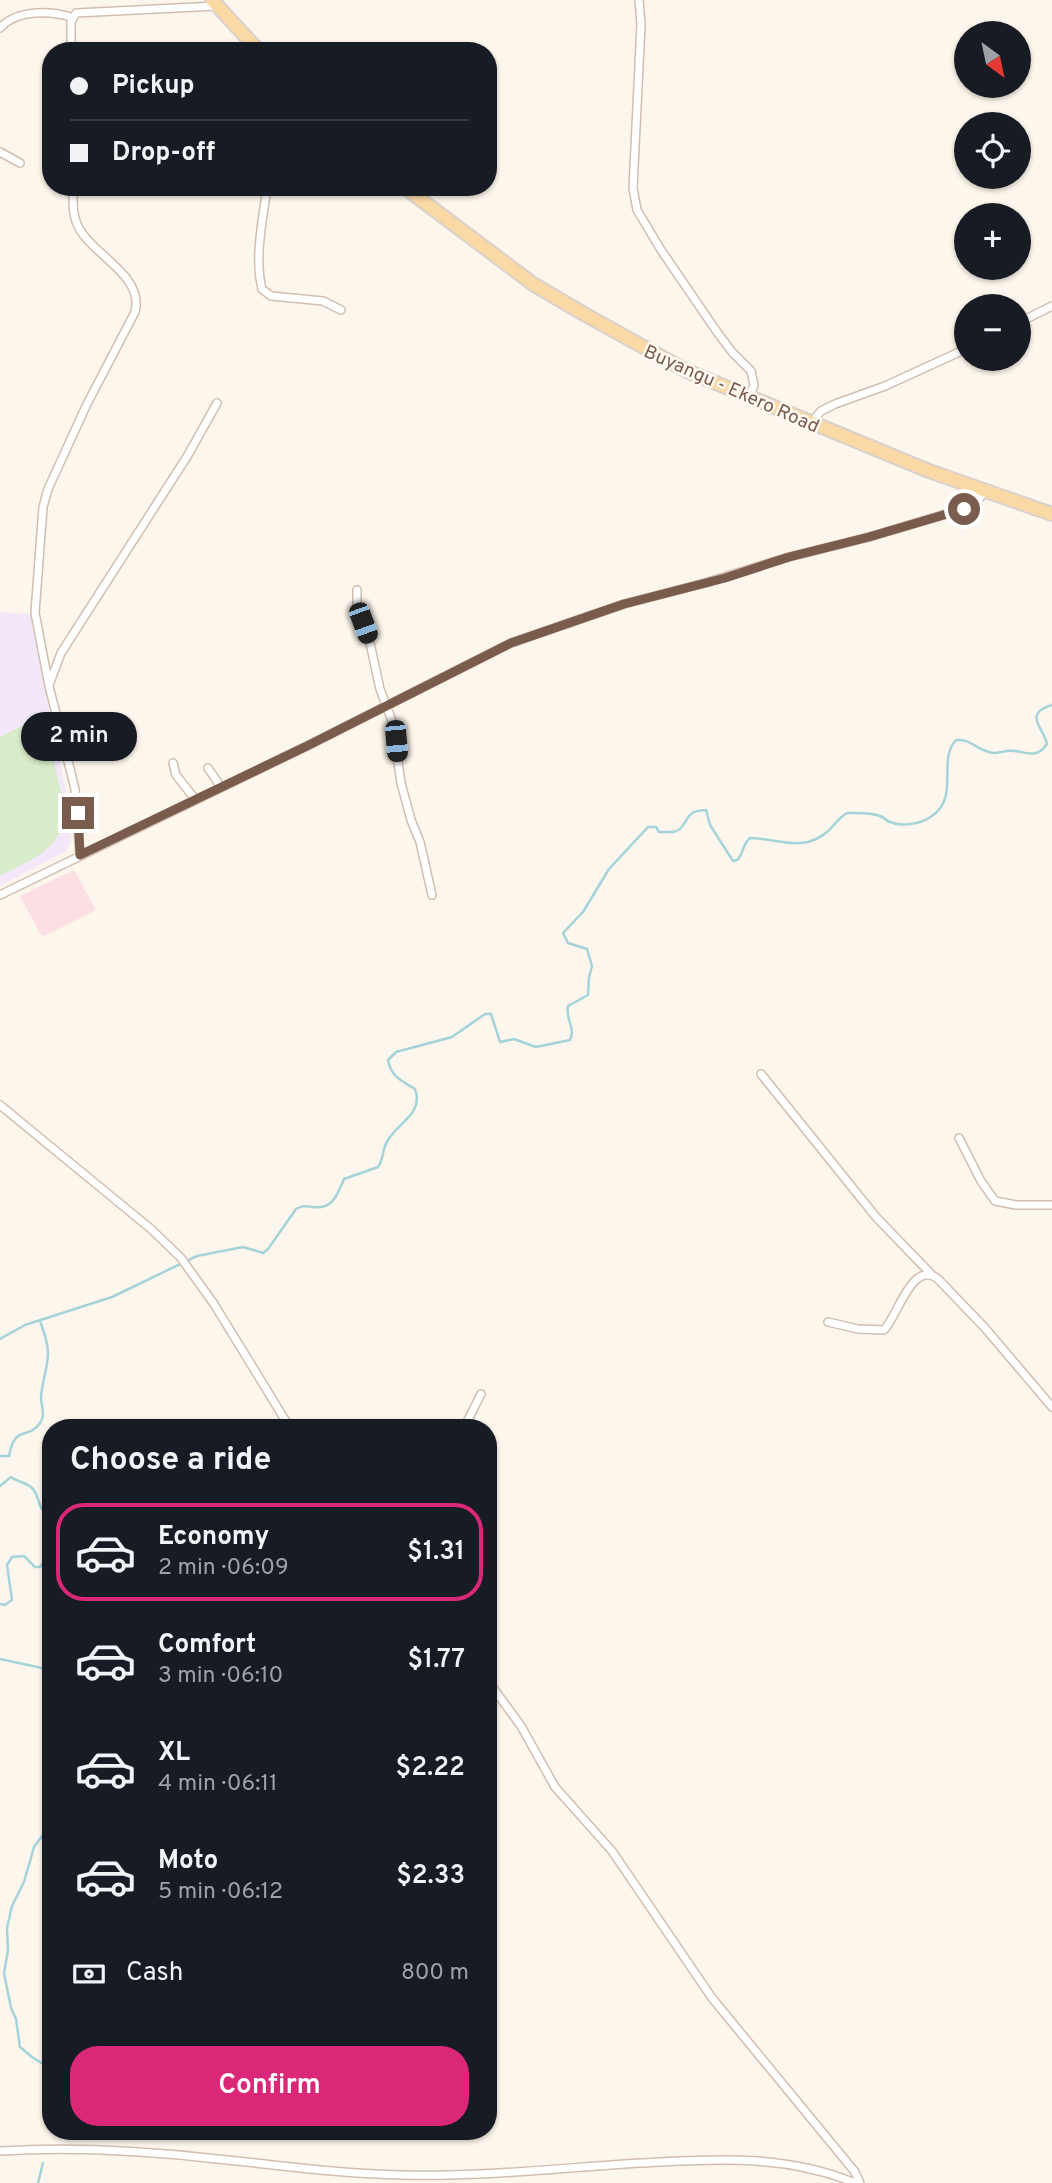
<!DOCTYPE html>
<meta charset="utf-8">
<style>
body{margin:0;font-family:Overpass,sans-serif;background:#20242c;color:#f1f3f6;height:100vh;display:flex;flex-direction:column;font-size:26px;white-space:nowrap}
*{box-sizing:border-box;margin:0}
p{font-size:23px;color:#9ea1a6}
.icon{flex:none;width:38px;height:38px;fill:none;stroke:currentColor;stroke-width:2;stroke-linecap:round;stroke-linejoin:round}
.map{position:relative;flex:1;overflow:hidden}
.panel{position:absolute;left:42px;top:1419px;width:455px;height:721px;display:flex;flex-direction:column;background:#171b24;border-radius:28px;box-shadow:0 2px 5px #0004}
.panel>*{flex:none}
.top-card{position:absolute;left:42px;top:42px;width:455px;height:154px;border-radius:28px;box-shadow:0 2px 5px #0004;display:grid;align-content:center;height:154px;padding:0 28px;background:#171b24}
.needle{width:46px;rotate:147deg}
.controls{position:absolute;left:954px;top:21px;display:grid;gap:14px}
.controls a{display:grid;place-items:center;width:77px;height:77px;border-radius:50%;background:#171b24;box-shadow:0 2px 5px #0004;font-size:35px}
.end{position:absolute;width:32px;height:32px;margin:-16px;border:9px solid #7a5c4d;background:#fff;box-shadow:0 0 0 4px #fff}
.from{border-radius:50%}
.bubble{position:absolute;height:49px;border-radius:24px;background:#171b24;box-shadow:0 2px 5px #0004;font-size:23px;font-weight:600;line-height:49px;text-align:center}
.car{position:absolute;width:21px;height:42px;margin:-21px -10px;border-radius:9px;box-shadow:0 0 5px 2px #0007;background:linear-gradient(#222 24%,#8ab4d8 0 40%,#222 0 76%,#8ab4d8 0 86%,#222 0)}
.top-card b{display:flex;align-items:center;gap:24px;height:66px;font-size:26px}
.top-card b+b{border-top:2px solid #363941}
.top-card i{width:18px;height:18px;background:#f1f3f6}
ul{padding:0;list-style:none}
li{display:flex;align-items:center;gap:21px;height:98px;margin:0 14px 10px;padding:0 14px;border:4px solid transparent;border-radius:28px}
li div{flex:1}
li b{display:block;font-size:26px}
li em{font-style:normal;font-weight:600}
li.current{border-color:#db2777}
li>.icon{width:63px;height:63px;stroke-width:1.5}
h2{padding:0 28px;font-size:32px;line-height:84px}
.pay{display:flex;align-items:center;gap:18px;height:77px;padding:0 28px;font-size:26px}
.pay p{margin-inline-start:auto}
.cta{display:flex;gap:14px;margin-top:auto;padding:14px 28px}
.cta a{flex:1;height:80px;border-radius:28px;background:#db2777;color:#fff;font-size:28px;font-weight:600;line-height:80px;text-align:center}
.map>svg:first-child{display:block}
.education{fill:#f3e8fa}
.medical{fill:#fbdfe3}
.green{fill:#d8ecc9}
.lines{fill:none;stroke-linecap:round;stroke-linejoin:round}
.stream{stroke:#a5d3da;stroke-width:2.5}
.street-casing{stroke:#d1beb0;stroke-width:10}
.primary-casing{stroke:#dad1cd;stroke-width:16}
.street{stroke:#fff;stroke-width:7}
.primary{stroke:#fbd9a5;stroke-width:12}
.route{stroke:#7a5c4d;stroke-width:9}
.labels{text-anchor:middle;stroke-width:5;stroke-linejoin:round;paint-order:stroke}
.street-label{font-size:19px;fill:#7a5c4d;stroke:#fffaf3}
</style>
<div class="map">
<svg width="1052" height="2183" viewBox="0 0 1052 2183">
<rect width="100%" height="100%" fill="#fdf6ec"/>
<path class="education" d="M0 612 30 614 72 822 71 841 66 851 0 886Z"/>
<path class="medical" d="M74 870 96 910 42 937 20 896Z"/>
<path class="green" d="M43 715 66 814C61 850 28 861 0 876V737Z"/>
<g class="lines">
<path class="stream" d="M0 1339 25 1325 112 1297 197 1256 243 1247 263 1253 268 1249 296 1209C303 1205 305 1206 313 1207 333 1210 338 1193 344 1179L378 1167C384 1159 382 1148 388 1140 399 1122 424 1113 415 1089 402 1081 391 1077 388 1060L396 1052 452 1037 485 1014H491L500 1042 514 1039 536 1047 570 1040C576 1028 565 1019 568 1006L588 995 589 977 592 966 587 949 568 943 563 933 583 912 609 869 648 827H656L659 832H674L680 829C690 818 686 811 706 810L710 825 733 861 737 860C744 854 742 844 750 838 777 838 803 853 827 832 834 826 838 818 847 813 858 813 870 812 880 816 887 819 883 819 890 822 902 827 921 824 932 816 960 797 937 760 956 740 970 739 974 747 986 751 995 755 999 752 1007 751 1024 749 1035 762 1047 744 1044 728 1022 714 1052 705
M0 1456H9C15 1423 28 1441 40 1423 46 1415 41 1406 41 1397 42 1382 48 1367 48 1353 48 1342 44 1332 40 1321
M0 1486 11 1477C17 1482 28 1483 32 1488 41 1497 35 1507 51 1518
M0 1604 5 1605 12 1600 7 1565 12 1557 24 1556 35 1567H40L51 1552
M0 1659 51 1670
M51 1755V1768
M51 1824 34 1847 24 1882 12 1906 7 1928 8 1950 4 1973 11 2008 16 2019 20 2047 32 2057 51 2069
M58 2135 59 2132
M38 2183 43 2163"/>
<g class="street-casing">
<path id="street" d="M639 0 641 24 633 188 637 210 661 250 717 332 732 352 751 371 754 385 749 398
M0 28C17 9 50 11 71 17
M71 51V22L76 13 216 6
M0 152 20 163
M73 187C73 202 72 217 80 230 95 256 144 276 135 312L87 404 48 489 43 507 35 613 49 686 75 789 80 855
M267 187C263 219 254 257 262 289L271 296 323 301 341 310
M1018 323 1052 306
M811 423 821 411 835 404 885 386 966 349
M357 590V608L370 643 380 689 392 721 401 783 411 820 420 842 432 895
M49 685 61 653 188 455 217 403
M173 763 176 775 195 799
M208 768 221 787
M0 895 309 745 511 643 624 604 705 583 789 557 869 537 973 506 985 492
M761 1074 876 1217 931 1274
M0 1105 151 1229 181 1258 214 1304 290 1428
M959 1138 981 1181 995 1201 1016 1205H1052
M828 1322 858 1329 884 1330C898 1316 912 1259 938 1279L985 1328 1052 1407
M464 1428 481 1394
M488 1681 521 1726 555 1787 612 1851 712 1998 855 2172 860 2183
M0 2151C70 2147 147 2151 217 2159 279 2165 340 2174 402 2175 482 2177 561 2168 641 2163 714 2159 786 2154 855 2183"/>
</g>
<g class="primary-casing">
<path id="primary" d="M212 0 259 51
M404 187 533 284 584 314 687 371 929 471 1052 514"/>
</g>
<use href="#street" class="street"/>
<use href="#primary" class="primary"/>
</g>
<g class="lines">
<path class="route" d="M78 813 80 855 309 745 511 643 624 604 725 578 789 557 869 537 964 509"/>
</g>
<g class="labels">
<g class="street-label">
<text transform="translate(732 388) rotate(24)" y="7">Buyangu - Ekero Road</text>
</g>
</g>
</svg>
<div class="controls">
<a><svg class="needle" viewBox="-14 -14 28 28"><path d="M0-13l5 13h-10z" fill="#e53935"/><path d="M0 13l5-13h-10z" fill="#9ea1a6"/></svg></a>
<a><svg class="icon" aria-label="locate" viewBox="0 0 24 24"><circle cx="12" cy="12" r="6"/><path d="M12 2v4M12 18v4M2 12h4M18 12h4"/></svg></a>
<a>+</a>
<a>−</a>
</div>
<i class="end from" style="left:964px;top:509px"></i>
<i class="end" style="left:78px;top:813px"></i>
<div class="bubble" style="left:21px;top:712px;width:116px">2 min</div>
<i class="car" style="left:363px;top:623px;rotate:160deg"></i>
<i class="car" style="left:396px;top:741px;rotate:175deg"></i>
<div class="top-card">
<b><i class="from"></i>Pickup</b>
<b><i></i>Drop-off</b>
</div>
<section class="panel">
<h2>Choose a ride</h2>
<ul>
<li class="current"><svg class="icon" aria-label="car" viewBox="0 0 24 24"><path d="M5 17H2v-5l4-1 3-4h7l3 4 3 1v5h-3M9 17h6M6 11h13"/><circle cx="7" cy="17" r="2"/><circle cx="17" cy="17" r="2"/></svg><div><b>Economy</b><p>2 min · 06:09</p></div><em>$1.31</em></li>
<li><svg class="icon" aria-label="car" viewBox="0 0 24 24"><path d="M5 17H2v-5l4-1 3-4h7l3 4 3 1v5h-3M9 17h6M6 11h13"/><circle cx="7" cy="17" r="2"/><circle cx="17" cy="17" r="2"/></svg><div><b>Comfort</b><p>3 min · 06:10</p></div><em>$1.77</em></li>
<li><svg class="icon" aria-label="car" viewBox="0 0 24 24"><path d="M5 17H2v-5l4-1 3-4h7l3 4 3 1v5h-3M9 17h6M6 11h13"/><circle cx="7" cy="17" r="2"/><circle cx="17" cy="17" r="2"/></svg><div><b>XL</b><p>4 min · 06:11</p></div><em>$2.22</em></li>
<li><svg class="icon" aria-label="car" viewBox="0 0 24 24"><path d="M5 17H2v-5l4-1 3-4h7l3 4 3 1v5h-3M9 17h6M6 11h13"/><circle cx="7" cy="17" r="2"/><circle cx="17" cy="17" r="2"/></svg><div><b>Moto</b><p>5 min · 06:12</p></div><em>$2.33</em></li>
</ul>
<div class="pay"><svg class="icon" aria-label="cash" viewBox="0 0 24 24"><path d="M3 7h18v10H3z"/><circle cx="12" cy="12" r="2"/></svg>Cash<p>800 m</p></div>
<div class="cta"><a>Confirm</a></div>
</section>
</div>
